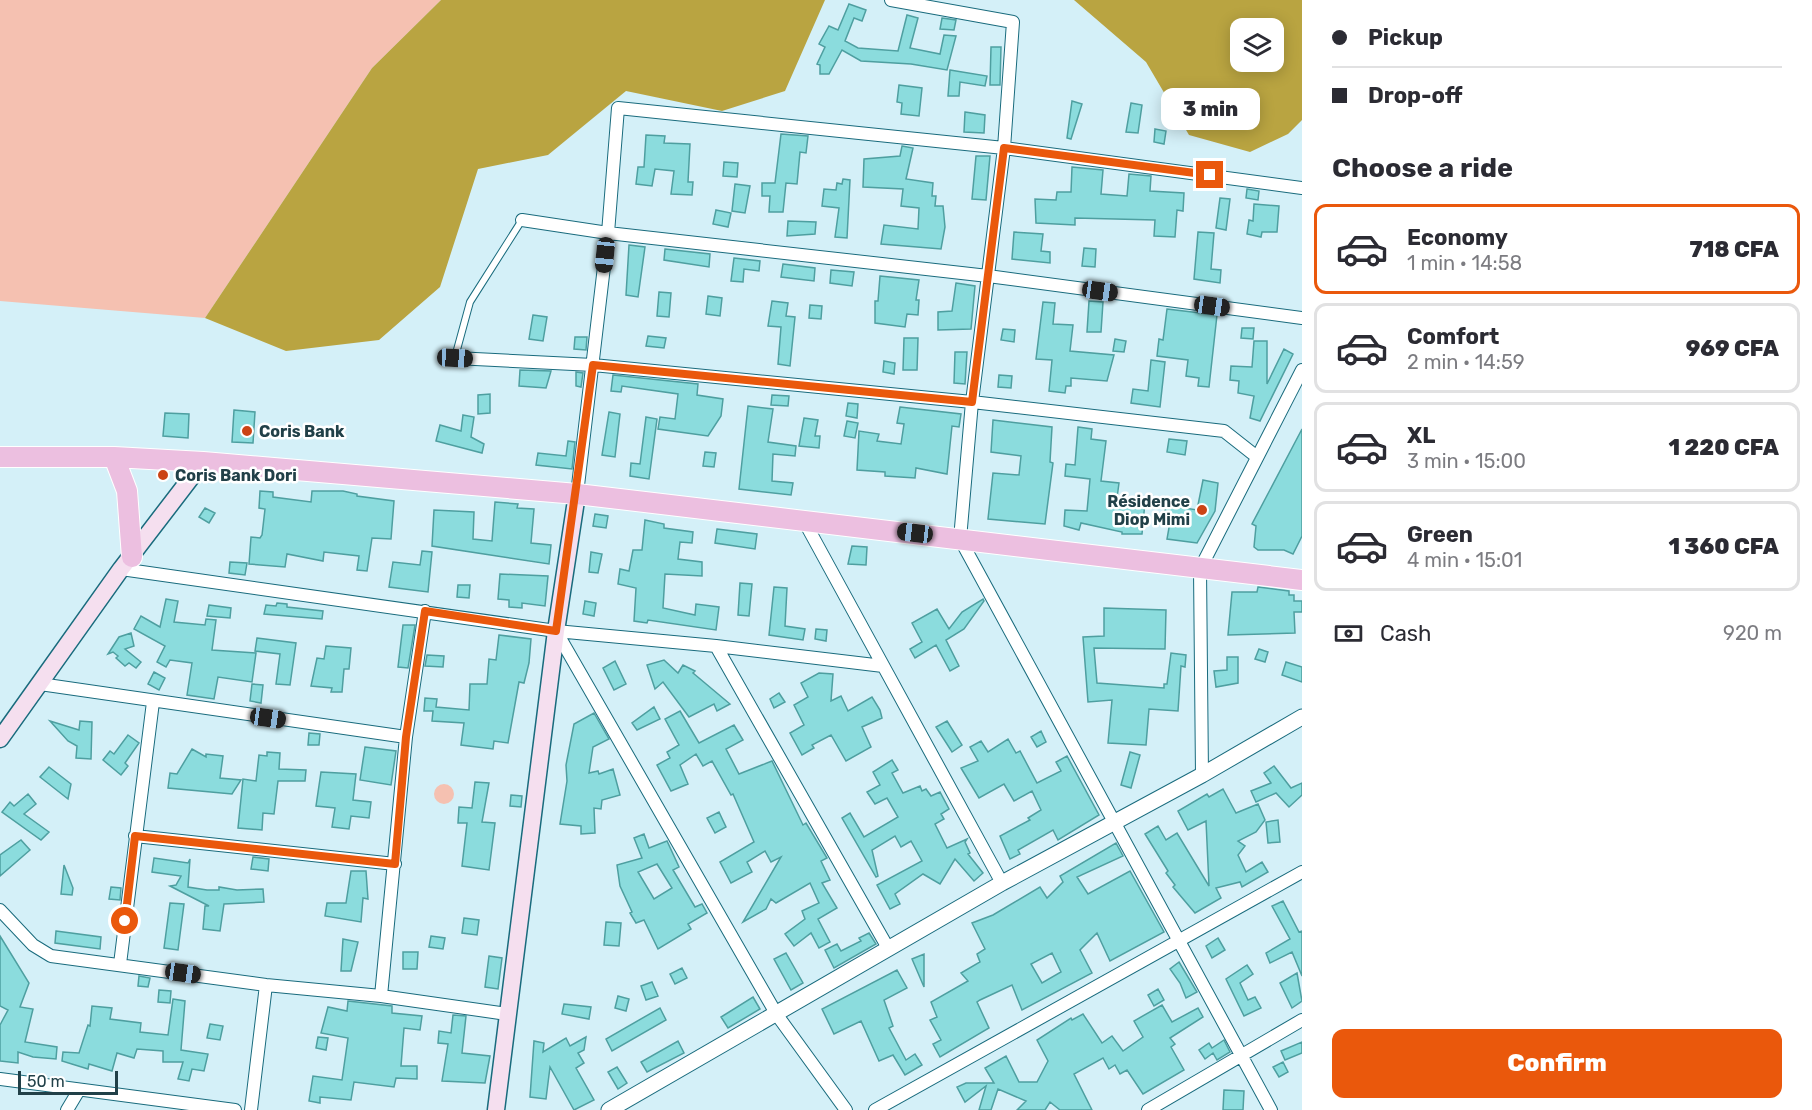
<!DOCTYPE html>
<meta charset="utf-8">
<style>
body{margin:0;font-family:Rubik,sans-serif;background:#f2f2f3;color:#2b2b33;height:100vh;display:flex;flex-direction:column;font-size:22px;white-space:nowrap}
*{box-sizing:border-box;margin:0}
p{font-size:20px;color:#7c7c81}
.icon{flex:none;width:33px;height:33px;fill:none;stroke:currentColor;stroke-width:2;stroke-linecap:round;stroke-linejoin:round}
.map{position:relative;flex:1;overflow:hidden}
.drawer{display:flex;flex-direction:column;background:#fff;width:510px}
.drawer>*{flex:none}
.hud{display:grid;align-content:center;height:132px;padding:0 30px;background:#fff}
.tools{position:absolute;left:1230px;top:18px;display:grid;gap:12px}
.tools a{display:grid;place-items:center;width:54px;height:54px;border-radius:12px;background:#fff;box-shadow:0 3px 15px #0003;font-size:30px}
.scale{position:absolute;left:18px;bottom:15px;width:100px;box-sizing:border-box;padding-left:6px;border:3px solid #214048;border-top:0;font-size:16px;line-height:21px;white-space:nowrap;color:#214048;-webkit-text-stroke:4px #fff;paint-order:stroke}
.end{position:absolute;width:27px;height:27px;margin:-14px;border:8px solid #ea580c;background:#fff;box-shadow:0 0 0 3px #fff}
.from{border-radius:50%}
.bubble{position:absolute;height:42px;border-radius:12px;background:#fff;box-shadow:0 3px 15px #0003;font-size:20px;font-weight:800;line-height:42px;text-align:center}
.car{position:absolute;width:18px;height:36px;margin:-18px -9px;border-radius:8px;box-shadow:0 0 4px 2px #0007;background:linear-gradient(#222 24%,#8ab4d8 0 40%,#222 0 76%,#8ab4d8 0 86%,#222 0)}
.hud b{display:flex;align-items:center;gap:21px;height:57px;font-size:22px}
.hud b+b{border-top:2px solid #e1e1e2}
.hud i{width:15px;height:15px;background:#2b2b33}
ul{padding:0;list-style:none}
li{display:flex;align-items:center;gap:18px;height:90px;margin:0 12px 9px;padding:0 18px;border:3px solid #e1e1e2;border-radius:12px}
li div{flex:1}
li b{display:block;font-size:22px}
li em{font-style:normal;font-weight:800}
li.current{border-color:#ea580c}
li>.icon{width:54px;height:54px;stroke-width:1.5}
h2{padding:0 30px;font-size:27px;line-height:72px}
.pay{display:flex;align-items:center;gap:15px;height:66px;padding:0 30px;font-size:22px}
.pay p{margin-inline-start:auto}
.cta{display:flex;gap:12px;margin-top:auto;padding:12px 30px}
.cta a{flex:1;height:69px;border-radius:12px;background:#ea580c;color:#fff;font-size:24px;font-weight:800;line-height:69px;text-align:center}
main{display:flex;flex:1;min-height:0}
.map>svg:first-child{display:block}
.green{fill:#f5c1b1}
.water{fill:#b9a441;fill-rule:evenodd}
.building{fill:#8bdcdd;stroke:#4e9fa0;stroke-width:1.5;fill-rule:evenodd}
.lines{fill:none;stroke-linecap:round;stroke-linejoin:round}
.service-casing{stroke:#196b7d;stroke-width:8}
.minor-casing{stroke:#196b7d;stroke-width:14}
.tertiary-casing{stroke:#196b7d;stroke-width:17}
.secondary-casing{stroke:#196b7d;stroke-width:19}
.primary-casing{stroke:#fff;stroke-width:22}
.service{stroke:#fff;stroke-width:6}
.minor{stroke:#fff;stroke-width:12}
.tertiary{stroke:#fff;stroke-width:15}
.secondary{stroke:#f5dfef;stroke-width:16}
.primary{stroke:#ecbfe0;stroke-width:20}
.route{stroke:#ea580c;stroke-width:8}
.poi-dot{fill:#cb4415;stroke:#fff;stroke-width:2}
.labels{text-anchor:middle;stroke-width:5;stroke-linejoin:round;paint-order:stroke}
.poi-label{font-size:16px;font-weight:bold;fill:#214048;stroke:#fff;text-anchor:start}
</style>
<main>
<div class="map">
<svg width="1302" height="1110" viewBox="0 0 1302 1110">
<rect width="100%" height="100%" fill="#d4f0f8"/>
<path class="green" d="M0 0H441L372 68 205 318 0 301Z
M434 794a10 10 0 1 1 20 0a10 10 0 1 1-20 0Z"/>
<path class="water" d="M441 0H825L785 91 722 111 626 91 548 155 478 169 440 287 379 340 286 351 205 318 372 68Z
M1074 0H1302V120L1288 134 1250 152 1189 135 1146 62ZM1274 28V62H1240V28Z"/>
<path class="building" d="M849 4 866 10 862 21 854 18 845 41 858 48 898 51 907 15 918 18 910 48 940 54 944 35 956 36 947 70 911 64 861 61 842 50 829 74H820V65L817 64 825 47 819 44 829 26 838 30Z
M942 18 956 20 954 30 940 29Z
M991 47H1001L1000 85H990Z
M950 70 987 76 985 86 960 82 959 96H948Z
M899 85 922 88 919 116 901 114 902 103 897 102Z
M1072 101 1082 104 1071 139 1067 138Z
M1131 103 1142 105 1138 133 1126 132Z
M965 112 985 115 984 133 964 132Z
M1155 129 1166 131 1164 144 1154 142Z
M781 134 808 136 806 153 800 152 797 184 786 183 783 212H769L770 196H762V183H775Z
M646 135 665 136 664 143 690 144 688 182H693L692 195 671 194 674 171 655 169 652 186 636 184 638 167H644Z
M902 146 913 148 906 179 933 183 932 196H936L935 206H943L945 227 941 249 881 244 884 225 918 229 919 208 901 206 903 189 863 187 864 159 900 156Z
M976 156H990L986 200 972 199Z
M724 162 738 163 737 177 723 176Z
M1072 167 1103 170 1101 194 1127 196 1129 174 1151 176 1150 191 1184 193 1183 211 1177 210 1175 237 1154 236 1155 220 1075 218V225L1036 223 1035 199 1056 200 1057 192H1071Z
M843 179 850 180 847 238 835 237 839 208 822 206 824 189 836 190 837 183 842 184Z
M735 184 750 186 745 213 732 211Z
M1247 189 1259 191 1258 200 1246 198Z
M1220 198 1230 199 1226 230 1216 228Z
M1254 204 1279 206 1277 232H1262L1261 237 1247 234 1249 220 1253 221Z
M716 210 731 213 728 227 713 224Z
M788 221 816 222 815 234 787 236Z
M1014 232 1043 234 1041 251 1050 252V263L1012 259Z
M1198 232 1214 233 1211 269 1221 270 1220 283 1194 279Z
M629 245 645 247 638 297 626 295Z
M1084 248 1096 249 1095 267 1082 266Z
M665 249 710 254 709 267 664 260Z
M734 258 760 261 759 271 744 269 743 282 731 281Z
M783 264 815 268 814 281 781 277Z
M831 270 854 272 852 286 830 283Z
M880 276 919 280 916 300H919L918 315 907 314 905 327 875 323V301H878Z
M956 283 975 286 971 329 938 330V312L952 311Z
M659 292 671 293 669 317 657 316Z
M708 296 722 298 720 316 706 314Z
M772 301 788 303 786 316 795 317 790 366 778 364 781 327 768 326Z
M1089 301 1103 302 1101 332H1087Z
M1043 302 1055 303 1053 324 1073 325 1070 351 1114 355 1107 381 1071 378V386H1066L1065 393 1049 391 1052 360 1036 359Z
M810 305 822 306 821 319 809 318Z
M1167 309 1217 315 1209 387 1198 386 1199 378 1186 376 1188 360 1157 356 1159 339 1163 340Z
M533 315 547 317 543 341 529 339Z
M1242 328H1254L1253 339 1241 338Z
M1003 329 1015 330 1014 342 1001 340Z
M648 336 666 338 664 348 646 346Z
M575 337H587L586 350 574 349Z
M904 338H918L917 370H903Z
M1115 339 1126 341 1124 352 1113 351Z
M1254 341H1267V384L1284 349 1293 354 1260 421 1250 418 1254 396 1238 393 1239 381 1230 380 1231 366 1252 367Z
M955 352H967L965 384 954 383Z
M1151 360 1165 362 1160 407 1131 403 1133 389 1148 391Z
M884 361 895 363 894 374 883 372Z
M520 370 551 371 546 388 519 386Z
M576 372 583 373 581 387 576 386Z
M613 375 698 384 697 395 723 399 721 416 708 436 658 429 660 417 675 419 678 394 622 386 621 392 611 391Z
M999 375 1012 376 1011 388 998 387Z
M490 394V413L478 414V395Z
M772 395 789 396 788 406 771 405Z
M848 403 858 404 857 418 846 416Z
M748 406 773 409 768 442 796 446 795 456 773 454 772 481 793 483 791 495 739 489Z
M900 407 961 414 959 427 952 426 947 474 916 468 915 478 885 476V472L857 470 859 431 879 434 877 441 901 444 904 424 897 423Z
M234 410 255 412 253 443 232 442Z
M609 412 620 414 615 457 602 455Z
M165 413 189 414 188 438 163 436Z
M463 415 474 417 471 437 484 444 482 453 436 441 440 425 461 431Z
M646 417 657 419 649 479 630 476 631 463 640 464Z
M804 418 818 420 815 436H820L819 448 799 446Z
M993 420 1052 427 1050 462 1053 463 1045 524 988 519 993 473 1019 475 1021 456 991 452Z
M847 421 858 423 855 438 844 436Z
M1078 427 1092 429 1091 439 1106 441 1101 481 1119 483 1117 498 1145 502 1142 534H1122V532L1081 523 1079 530 1064 526 1065 510 1087 511 1090 479 1065 476 1066 464 1075 465Z
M1302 429V536L1293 554 1284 550H1258L1254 547 1256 526 1252 524Z
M1169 439 1187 441 1185 455 1167 452Z
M568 441 575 442 572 469 536 465 538 453 566 456Z
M705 452 716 453 714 467 703 466Z
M1203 480 1218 483 1215 511 1197 543 1167 539 1170 522 1163 521 1166 505 1197 510Z
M260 491 273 492V497L311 502 312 491H343L357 494V496L394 501 391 539 372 538 367 571 357 570 359 556 324 552 323 561 287 554 285 567 249 564 251 537 260 538 262 535 265 509 259 508Z
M495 502 518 504 517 508 534 509 531 543 551 545 549 564 432 546 434 510 474 512 473 539 492 541Z
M205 508 215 513 209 523 199 517Z
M595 514 608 516 606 528 593 526Z
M645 520 664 524V528L693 532 692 543 680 542 678 559 702 562V576L665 574 663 608 695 615 696 604 719 607 716 630 648 620 647 623 634 621 636 588 618 584 620 569 629 571 633 550H642Z
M717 529 757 534 755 549 715 543Z
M852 546 867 547 866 565 848 564Z
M422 551 432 552 428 592 389 587 393 562 420 565Z
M591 552 602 554 598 573 589 572Z
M230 562 247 563 245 575 229 573Z
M500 574 548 576 545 606 522 603V608L509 607V600L498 599Z
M740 583 752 584 749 616 738 615Z
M458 585H470L469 598 457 597Z
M774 587 787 588 785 626 805 629 803 640 769 635Z
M1258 587 1289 591V595H1294V601H1302V612H1294L1295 633 1228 635 1232 592H1257Z
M166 599 178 601 174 622 205 625 206 619 216 620 212 650 256 653 252 682 218 677 214 699 187 695 192 663 170 660 166 667 157 662 165 646 134 629 141 616 160 627Z
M983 599 984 601 964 629 946 640 959 666 950 671 936 645 915 658 910 649 922 642 912 623 937 609 949 629 962 612Z
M585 601 596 603 594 616 583 614Z
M277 603 287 604V607L323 611 322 619 264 614 266 605 276 606Z
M209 605 231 608 230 618 207 616Z
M1104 608 1166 610 1165 649 1094 648 1097 683 1164 688V684H1167L1171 653 1186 655 1185 667 1181 666 1178 711 1149 709 1146 745 1108 743 1112 700 1088 702 1083 637 1104 636Z
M403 625H415L408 668 398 667Z
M816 629 827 630 826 641 815 639Z
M131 633 134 646 125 649 141 662 136 668 129 663 125 666 116 658 118 656 113 652 108 654 119 637Z
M499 635 531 639 529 663 524 683 519 682 508 743 494 741 493 749 461 745 464 723 432 721 433 711H424L425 698 437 699 436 707 469 710 470 684H487L489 659 496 660Z
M257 638 296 643 290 685 276 684 280 654 255 651Z
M326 646 351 648 349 669H344L342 692H331L332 688 311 686 317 658 324 659Z
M1259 649 1268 652 1265 662 1255 659Z
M427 655 444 656 443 667 425 666Z
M1227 657H1238V683L1216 687 1214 671 1227 670Z
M664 660 678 673 683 665 695 671 693 673 730 704 717 711 714 704 689 717 663 682 655 689 647 665Z
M615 661 626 684 614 690 603 668Z
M1286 662 1302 667V682L1282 675Z
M154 672 165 678 159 690 148 684Z
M819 673 833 674 831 701 841 696 848 711 872 697 880 710 882 718 862 727 871 747 846 761 831 735 812 745 814 748 802 755 790 733 804 725 794 705 808 697 801 683Z
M252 684 263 685 261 703 250 701Z
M779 693 785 702 774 708 770 699Z
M654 707 660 719 637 730 632 723Z
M680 711 699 743 734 725 743 740 726 749 739 774 772 761 803 825 806 823 827 858 821 861 830 880 822 883 837 908 818 919 830 942 819 948 811 933 794 946 785 934 805 919 802 911 819 903 810 883 776 903 771 899 766 909 743 922 781 857 771 862 765 851 747 862 752 872 731 883 720 862 754 842 733 794 731 795 712 761 703 766 696 754 680 765 688 784 671 791 657 765 670 758 667 752 679 745 665 719Z
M594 713 609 739 593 747 589 773 598 771 599 774 613 769 620 795 602 800 601 809 594 808 595 833 581 834V826L560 824 567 781 566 765 574 724Z
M50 721 79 730 80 721 92 722 91 759 76 758 77 746 68 741Z
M947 721 962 745 952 752 936 727Z
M1041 731 1046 742 1037 747 1031 737Z
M309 733 320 734 319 745H308Z
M128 735 139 743 125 763 128 766 121 775 103 760 110 751 114 754Z
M1008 739 1016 753 1020 751 1037 783 1061 771 1056 762 1067 756 1099 815 1058 840 1053 830 1018 850 1020 854 1010 859 1000 836 1030 820 1028 818 1041 810 1032 791 1014 801 1004 784 979 798 961 768 978 761 970 747 981 741 988 752Z
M365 747 396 751 391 785 360 780Z
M192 749 206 757V754L223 756 220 778 241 780 232 794 168 788 170 773 177 774Z
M267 752 280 753 279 769 306 770 305 781H278L274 814 263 813 262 830 238 828 243 779 256 781 259 755 267 756Z
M1130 752 1140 755 1131 788 1121 785Z
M892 760 898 770 892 773 903 793 920 786 922 791 926 789 931 796 940 792 949 809 941 814 944 819 935 824 947 848 967 839 965 842 970 853 968 854 983 873 974 881 955 859 940 884 923 874 895 894 900 904 890 909 877 885 922 861 911 841 901 847 895 836 872 850 878 876 876 877 842 818 850 813 864 837 898 817 887 798 875 804 867 792 880 785 873 772Z
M1274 766 1291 788 1302 783V795L1289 807 1276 793 1256 802 1251 791 1271 783 1264 773Z
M49 767 71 784 68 799 40 777Z
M321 772 356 774 353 800 371 802 369 818 351 816 349 829 332 827 335 808 316 806Z
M475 782 489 783 482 822 495 823 489 870 462 866 467 823H458L459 807 472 808Z
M1223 789 1236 813 1258 804 1265 820 1256 832 1238 841 1245 846 1238 855 1246 872 1262 862 1268 872 1242 887 1240 882 1216 888 1221 898 1195 913 1173 887 1175 885 1166 873 1168 871 1145 834 1158 826 1166 840 1177 833 1209 886 1206 821 1188 830 1178 811 1207 794 1209 797Z
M28 794 36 804 24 814 49 832 41 840 2 812 10 802 14 806Z
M511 795 522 796 521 807 510 806Z
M719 812 726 827 715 833 707 818Z
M1278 820 1280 842 1268 843 1266 822Z
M644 834 649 848 667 841 679 867 673 870 695 907 702 904 707 913 688 924 691 929 658 949 644 920 636 923 630 913 632 912 620 886 617 865 642 858 634 838ZM657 864 672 888 654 899 638 872Z
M21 840 30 850 0 876V855Z
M1116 843 1123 856 1077 877 1088 894 1130 871 1164 932 1110 961 1097 933 1080 950 1092 973 1022 1010 1012 985 980 1000 977 1002 989 1028 940 1057 933 1044 941 1040 930 1020 937 1017 931 1002 968 981 961 973 980 962 977 954 985 949 972 923 993 915 1040 887 1047 898 1063 882 1060 876ZM1052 953 1061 972 1042 983 1031 964Z
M253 857 269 859 268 871 251 869Z
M154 858 188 863 190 859 188 887 207 890H219V887L237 890 263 889 264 902 224 904 220 931 203 929 205 906H209L170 886 176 885 181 876 152 872Z
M64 865 73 888 72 895 61 894Z
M351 871H366L368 899 363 898 361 922 325 916 327 903H346Z
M111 887 121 888 120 900 109 899Z
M1283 901 1299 932 1302 931V976L1292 952 1270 963 1266 953 1290 939 1272 906Z
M170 903 184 904 178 950 164 948Z
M464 918 479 920 477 935 462 933Z
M606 922 621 923 619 946 604 945Z
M56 931 101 937 100 949 55 943Z
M869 933 876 944 834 968 825 950 837 944 841 951 861 941 859 938Z
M0 936 29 983 20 1007 33 1009 25 1042 57 1047 56 1059 33 1057 18 1052V1063L0 1061V1025L8 1010 0 1006Z
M431 936 445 938 443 949 429 947Z
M1218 938 1225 950 1212 958 1206 946Z
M343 939 358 942 351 971H341Z
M403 952H418L417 969H403Z
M786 953 803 983 791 990 774 959Z
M924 954V987L912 959Z
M489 956 502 958 498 989 485 987Z
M1179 962 1197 992 1186 998 1180 983 1170 969Z
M1247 965 1253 974 1240 983 1248 1000 1255 997 1261 1008 1244 1016 1226 979Z
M682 968 687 978 675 984 670 974Z
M897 970 907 988 884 1000 893 1026 889 1028 906 1060 915 1054 922 1065 905 1075 893 1055 879 1061 861 1021 834 1034 822 1009Z
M1297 973 1302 1001 1292 1008 1280 983Z
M139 976 150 978 148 987 138 986Z
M652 982 658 996 646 1000 641 986Z
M1158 989 1164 1000 1154 1006 1148 995Z
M159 990 171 991 170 1003 158 1002Z
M618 996 629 999 626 1011 615 1008Z
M753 997 760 1009 728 1028 721 1017Z
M173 999 185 1001 181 1050 208 1054 204 1071 192 1069 189 1081 178 1079 183 1062H163V1051L137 1049 134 1058 117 1053 112 1071 89 1064 88 1069 62 1061 63 1052 79 1053 88 1025 90 1026 92 1006 112 1008 110 1019 141 1023 140 1032 168 1035Z
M348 1001 392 1006V1013L422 1016 420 1030 404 1028 401 1066H417V1079L396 1078 394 1087 354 1082 351 1100 320 1097V1103L309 1101 313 1076 342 1080 348 1038 321 1033 328 1007 347 1011Z
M564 1004 591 1007 589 1019 562 1014Z
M1162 1005 1172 1022 1198 1008 1203 1017 1170 1038 1175 1044 1171 1047 1184 1070 1143 1094 1127 1070 1120 1074 1115 1065 1109 1069 1103 1058 1074 1074 1092 1110H1060L1050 1102 1045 1110H1017L1026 1101 998 1089 991 1110H979L986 1086 965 1102 957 1087 966 1083H994L985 1068 1006 1056 1019 1082H1037L1048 1061 1037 1040 1071 1018 1072 1020 1083 1014 1102 1043 1112 1036 1123 1051 1143 1037 1134 1021Z
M660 1008 666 1020 612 1051 606 1039Z
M453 1015 466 1016 462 1053 490 1056 485 1083 442 1081 448 1044 438 1043 439 1031 451 1033Z
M210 1024 223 1026 220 1040 207 1038Z
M318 1037 328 1038 326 1050 316 1048Z
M586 1037 584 1050 578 1053 584 1063 576 1068 594 1100 574 1110 550 1067 546 1099 530 1097 534 1041 544 1043 543 1052 566 1038 570 1046Z
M1224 1040 1230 1052 1217 1060 1213 1053 1205 1059 1199 1050 1209 1043 1212 1048Z
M678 1041 684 1053 647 1072 641 1062Z
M1302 1042V1053L1285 1060 1281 1051Z
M1283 1062 1288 1072 1279 1077 1273 1067Z
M617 1067 627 1083 618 1089 608 1072Z
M1224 1090 1244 1091 1243 1110H1223Z"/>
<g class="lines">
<g class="service-casing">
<path id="service" d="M455 357 470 302 522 220"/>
</g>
<g class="minor-casing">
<path id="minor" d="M891 0 1013 22 1004 148 972 402 960 539 1271 1110
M522 220 608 233 988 276 1302 318
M455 358 593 365 972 402 1224 431 1257 457
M577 494 608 233 618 108 1004 148 1302 188
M803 519 1002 883
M121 569 556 631 716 646 883 666
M556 631 777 1015 846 1110
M716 646 888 948
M40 684 406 737
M1202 775 1200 569 1302 370
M135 836 395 864
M0 910 33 945 51 956 266 985 381 996 507 1014
M120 964 153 702
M381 996 406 737 425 611
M0 1079 235 1110
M67 1110 79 1090
M251 1110 266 985
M875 1110 1302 872
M1148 1110 1302 1020"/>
</g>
<g class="tertiary-casing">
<path id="tertiary" d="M609 1110 1002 883 1202 775 1302 717"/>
</g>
<g class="secondary-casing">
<path id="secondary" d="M0 739 121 569 203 462
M496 1110 556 631 577 494"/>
</g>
<g class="primary-casing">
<path id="primary" d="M0 457H114L203 462 577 494 1302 580
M114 457 127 491 132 557"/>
</g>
<use href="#service" class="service"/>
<use href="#minor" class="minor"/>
<use href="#tertiary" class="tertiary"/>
<use href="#secondary" class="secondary"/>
<use href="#primary" class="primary"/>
</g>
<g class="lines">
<path class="route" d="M125 921 135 836 395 864 406 737 425 611 556 631 593 365 972 402 1004 148 1210 175"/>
</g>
<g class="poi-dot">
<circle cx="247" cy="431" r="6"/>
<circle cx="163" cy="475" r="6"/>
<circle cx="1202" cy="510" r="6"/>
</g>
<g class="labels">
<g class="poi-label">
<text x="259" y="437">Coris Bank</text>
<text x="175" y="481">Coris Bank Dori</text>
<text x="1190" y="507" text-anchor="end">Résidence<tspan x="1190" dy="18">Diop Mimi</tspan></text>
</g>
</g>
</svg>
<div class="tools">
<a><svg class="icon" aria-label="layers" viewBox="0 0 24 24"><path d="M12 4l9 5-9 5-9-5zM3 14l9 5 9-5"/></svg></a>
</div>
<div class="scale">50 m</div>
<i class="end from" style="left:125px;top:921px"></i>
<i class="end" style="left:1210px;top:175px"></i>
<div class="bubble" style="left:1161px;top:88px;width:99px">3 min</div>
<i class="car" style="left:605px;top:255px;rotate:186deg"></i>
<i class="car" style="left:1100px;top:291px;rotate:98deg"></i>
<i class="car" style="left:1212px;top:306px;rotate:98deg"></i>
<i class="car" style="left:455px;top:358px;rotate:93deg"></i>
<i class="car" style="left:915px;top:533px;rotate:277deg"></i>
<i class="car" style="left:268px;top:718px;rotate:98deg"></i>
<i class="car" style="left:183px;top:973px;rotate:98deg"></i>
</div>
<section class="drawer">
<div class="hud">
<b><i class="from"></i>Pickup</b>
<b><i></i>Drop-off</b>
</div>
<h2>Choose a ride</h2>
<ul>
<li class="current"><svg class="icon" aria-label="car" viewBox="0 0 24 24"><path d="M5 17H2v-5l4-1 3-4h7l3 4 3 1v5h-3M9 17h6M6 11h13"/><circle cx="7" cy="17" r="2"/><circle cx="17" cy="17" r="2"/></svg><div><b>Economy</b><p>1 min · 14:58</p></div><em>718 CFA</em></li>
<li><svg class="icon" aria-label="car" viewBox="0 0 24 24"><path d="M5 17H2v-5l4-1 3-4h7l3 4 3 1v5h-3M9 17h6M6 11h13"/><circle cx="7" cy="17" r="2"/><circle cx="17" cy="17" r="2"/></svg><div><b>Comfort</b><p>2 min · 14:59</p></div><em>969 CFA</em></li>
<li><svg class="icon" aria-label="car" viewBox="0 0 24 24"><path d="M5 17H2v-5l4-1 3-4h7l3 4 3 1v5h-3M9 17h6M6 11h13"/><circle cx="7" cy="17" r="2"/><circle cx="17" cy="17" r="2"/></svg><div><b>XL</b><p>3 min · 15:00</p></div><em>1 220 CFA</em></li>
<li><svg class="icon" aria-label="car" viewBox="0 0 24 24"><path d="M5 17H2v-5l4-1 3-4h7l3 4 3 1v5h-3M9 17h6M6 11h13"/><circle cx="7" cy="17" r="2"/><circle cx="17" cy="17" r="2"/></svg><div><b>Green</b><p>4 min · 15:01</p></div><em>1 360 CFA</em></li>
</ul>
<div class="pay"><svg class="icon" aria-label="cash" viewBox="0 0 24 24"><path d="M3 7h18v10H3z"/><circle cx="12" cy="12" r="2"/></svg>Cash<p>920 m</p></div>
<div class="cta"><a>Confirm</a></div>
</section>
</main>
